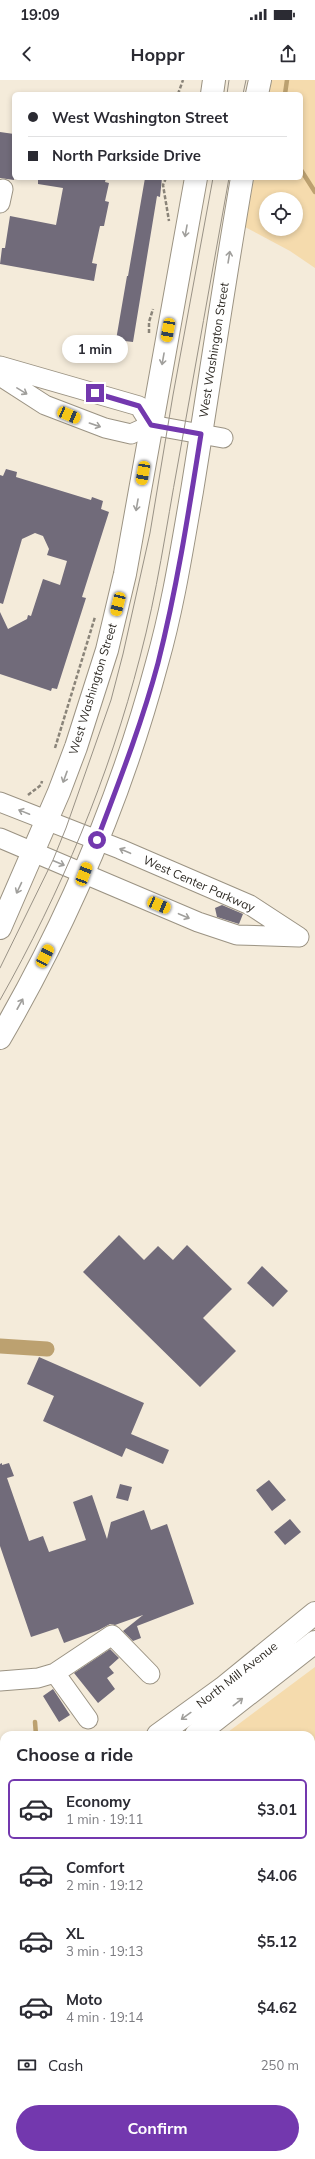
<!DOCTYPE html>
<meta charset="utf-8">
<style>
body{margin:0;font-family:Mulish,sans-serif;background:#f2f2f3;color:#2b2b33;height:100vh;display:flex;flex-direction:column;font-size:15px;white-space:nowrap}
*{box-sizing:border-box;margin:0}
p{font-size:13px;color:#7c7c81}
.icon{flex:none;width:22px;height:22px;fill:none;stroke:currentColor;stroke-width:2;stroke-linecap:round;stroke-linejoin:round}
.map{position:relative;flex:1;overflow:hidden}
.sheet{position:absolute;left:0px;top:1651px;width:315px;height:428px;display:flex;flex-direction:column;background:#fff;border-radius:12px 12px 0 0;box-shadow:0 2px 6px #0003}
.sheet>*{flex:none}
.guide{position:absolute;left:12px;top:12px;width:291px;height:88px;border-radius:6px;box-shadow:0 2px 6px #0003;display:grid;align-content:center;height:88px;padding:0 16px;background:#fff}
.tools{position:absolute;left:259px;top:112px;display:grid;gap:8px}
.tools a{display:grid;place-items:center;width:44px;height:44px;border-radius:50%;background:#fff;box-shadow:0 2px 6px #0003;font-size:20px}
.end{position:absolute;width:18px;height:18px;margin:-9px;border:5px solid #7338ae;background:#fff;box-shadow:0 0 0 2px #fff}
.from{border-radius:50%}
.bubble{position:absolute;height:28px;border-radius:14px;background:#fff;box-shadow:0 2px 6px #0003;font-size:13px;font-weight:700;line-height:28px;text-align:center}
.car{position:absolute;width:12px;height:24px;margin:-12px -6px;border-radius:5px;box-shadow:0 0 3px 1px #0007;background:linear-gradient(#f5c518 24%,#345 0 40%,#f5c518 0 76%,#345 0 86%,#f5c518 0)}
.guide b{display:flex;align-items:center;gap:14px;height:38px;font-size:15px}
.guide b+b{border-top:1px solid #e1e1e2}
.guide i{width:10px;height:10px;background:#2b2b33}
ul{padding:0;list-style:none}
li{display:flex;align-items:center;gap:12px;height:60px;margin:0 8px 6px;padding:0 8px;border:2px solid transparent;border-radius:6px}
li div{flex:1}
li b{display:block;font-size:15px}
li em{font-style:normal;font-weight:700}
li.current{border-color:#7338ae}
li>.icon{width:36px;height:36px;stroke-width:1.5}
h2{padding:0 16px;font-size:18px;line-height:48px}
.pay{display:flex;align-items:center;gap:10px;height:44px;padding:0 16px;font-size:15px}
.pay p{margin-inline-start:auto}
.primary-button{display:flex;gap:8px;margin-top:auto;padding:8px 16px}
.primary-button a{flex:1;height:46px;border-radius:24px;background:#7338ae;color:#fff;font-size:16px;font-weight:700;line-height:46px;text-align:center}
.status{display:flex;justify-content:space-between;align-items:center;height:28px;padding:0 20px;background:#fff;direction:ltr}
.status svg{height:11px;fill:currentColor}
header{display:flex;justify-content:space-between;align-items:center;height:52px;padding:0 16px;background:#fff;font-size:18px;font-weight:700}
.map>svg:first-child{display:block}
.green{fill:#f5dbad;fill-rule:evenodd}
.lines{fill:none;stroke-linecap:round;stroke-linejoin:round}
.stream{stroke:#bca170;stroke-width:4.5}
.canal{stroke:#bca170;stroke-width:15}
.building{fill:#716b7a}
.minor-casing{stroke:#9b9383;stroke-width:21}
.major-casing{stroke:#9b9383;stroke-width:24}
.path{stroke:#8a8479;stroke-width:2.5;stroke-dasharray:4 2;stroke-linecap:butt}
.minor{stroke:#fff;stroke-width:19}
.major{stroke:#fff;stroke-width:22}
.tram{stroke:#999286;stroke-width:1}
.oneway{stroke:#a09f9c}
.route{stroke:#7338ae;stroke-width:5}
.labels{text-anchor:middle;stroke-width:4;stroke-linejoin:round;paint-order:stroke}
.street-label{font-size:12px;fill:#2d2923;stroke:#fff}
</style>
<div class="status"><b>19:09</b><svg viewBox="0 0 49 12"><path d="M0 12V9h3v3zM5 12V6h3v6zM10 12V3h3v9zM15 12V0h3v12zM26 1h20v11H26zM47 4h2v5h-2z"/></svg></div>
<header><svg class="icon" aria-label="back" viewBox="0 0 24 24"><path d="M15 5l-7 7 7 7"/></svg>Hoppr<svg class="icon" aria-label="share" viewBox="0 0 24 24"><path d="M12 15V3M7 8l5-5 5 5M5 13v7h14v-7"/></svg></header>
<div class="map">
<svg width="315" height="2079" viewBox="0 0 315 2079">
<rect width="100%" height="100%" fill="#f4ebda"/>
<path class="green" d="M272 0H315V188L290 171 245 147 254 98H301V14H269ZM266 119H296V149H266Z
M315 1587V2079H0V1800L4 1798V2075H311V1655H224Z"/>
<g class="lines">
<path class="stream" d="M285 14 287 0
M301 90 315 112
M35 1642 36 1655
M311 2004 315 2007"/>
<path class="canal" d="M0 1266 47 1269"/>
</g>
<path class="building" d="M0 52 14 54V100L0 98Z
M38 98H106L105 102 109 103 105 121 109 122 104 146H100L92 183 97 184 94 201 0 184 2 168H5L10 136 56 145 63 108 38 104Z
M145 98H162L160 117 157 116 133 262 116 260 127 196H128Z
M6 389 17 392 16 397 91 420 92 417 103 421 101 429 109 432 82 517 86 518 57 609 52 608 51 611 0 594V532L8 549 27 539 28 535 31 536 43 499 60 505 67 481 47 475 49 469 43 456 35 453 22 459 3 524 0 523V395L3 396Z
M222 825 243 834 239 844 217 837 215 828Z
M119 1155 144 1180 158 1166 173 1180 187 1165 232 1209 203 1238 236 1271 200 1307 83 1192Z
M262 1186 288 1211 273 1227 247 1203Z
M39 1277 144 1323 131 1354 169 1370 163 1384 126 1368 122 1377 43 1341 54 1316 27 1304Z
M2 1383V1385L9 1383 14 1396 7 1398 29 1461 43 1456 49 1472 86 1460 73 1422 92 1415 107 1459 111 1442 144 1430 151 1450 167 1444 194 1524 137 1546 141 1558 133 1561 123 1551 143 1535 115 1545 110 1544 99 1550 64 1563 58 1548 31 1557 0 1466V1384Z
M269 1400 286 1420 272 1431 256 1410Z
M120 1404 132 1407 128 1421 116 1418Z
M290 1439 301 1452 285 1465 274 1452Z
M110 1569 119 1578 109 1587 114 1593 107 1598 115 1609 98 1623 74 1593Z
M53 1609 70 1635 59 1642 43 1616Z"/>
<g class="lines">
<g class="minor-casing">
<path id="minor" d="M0 123 3 109
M0 286 139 326 151 345
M0 296 45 325 105 348 131 354 151 345 223 358
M0 722 120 769 250 825 299 857
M0 758 198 842 237 855 299 857
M55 1593 112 1555 150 1594
M0 1601 38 1598 55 1593 88 1639
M0 1816 4 1818
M311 1872 315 1874"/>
</g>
<g class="major-casing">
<path id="major" d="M212 14 214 0
M257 14 260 0
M0 848 59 712 76 667 107 570 125 494 196 98
M0 958C68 841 122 714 157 583 173 527 182 468 192 411 209 306 224 202 242 98
M158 1655 223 1608 315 1533
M196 1655 315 1562
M0 1750 4 1748
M0 1778 4 1776"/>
</g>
<path class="path" d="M178 14 183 0
M166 98 163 105 169 141
M149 253V242L153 229
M55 668 95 537
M28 715 41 705 42 701
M311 1959 315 1961"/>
<use href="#minor" class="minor"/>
<use href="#major" class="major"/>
<path class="tram" d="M227 14 229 0
M243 14 246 0
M0 888 53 780 66 748 111 620 123 574 150 453 173 315 213 98
M0 920C61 812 109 697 140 577 157 513 166 448 178 383 195 288 212 193 229 98"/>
</g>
<defs><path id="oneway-shaft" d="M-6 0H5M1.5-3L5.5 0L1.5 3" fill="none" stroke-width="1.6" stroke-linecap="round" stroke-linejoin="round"/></defs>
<g class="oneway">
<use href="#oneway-shaft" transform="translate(186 151) rotate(100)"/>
<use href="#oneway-shaft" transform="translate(229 177) rotate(-81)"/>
<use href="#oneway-shaft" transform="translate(163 279) rotate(100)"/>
<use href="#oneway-shaft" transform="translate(22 311) rotate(31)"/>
<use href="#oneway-shaft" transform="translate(95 345) rotate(19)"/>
<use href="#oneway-shaft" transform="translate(137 425) rotate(100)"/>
<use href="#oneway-shaft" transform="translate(65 697) rotate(110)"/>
<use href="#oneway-shaft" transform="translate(24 732) rotate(-158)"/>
<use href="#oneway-shaft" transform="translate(125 771) rotate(-157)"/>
<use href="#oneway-shaft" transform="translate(59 783) rotate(23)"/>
<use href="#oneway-shaft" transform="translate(19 808) rotate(115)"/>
<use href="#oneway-shaft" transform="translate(184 836) rotate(23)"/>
<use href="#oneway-shaft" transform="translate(20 924) rotate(-61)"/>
<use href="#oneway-shaft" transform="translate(238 1622) rotate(-38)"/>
<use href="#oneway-shaft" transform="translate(186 1636) rotate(144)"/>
</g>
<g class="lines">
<path class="route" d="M95 313 139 326 151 345 201 354C189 430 177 508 158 583 142 643 119 702 97 760"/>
</g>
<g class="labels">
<g class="street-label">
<text transform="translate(214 270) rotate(-81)" y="4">West Washington Street</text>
<text transform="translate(93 609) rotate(-73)" y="4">West Washington Street</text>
<text transform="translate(199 804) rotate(24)" y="4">West Center Parkway</text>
<text transform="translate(237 1595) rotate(-38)" y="4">North Mill Avenue</text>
</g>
</g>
</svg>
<div class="tools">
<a><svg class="icon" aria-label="locate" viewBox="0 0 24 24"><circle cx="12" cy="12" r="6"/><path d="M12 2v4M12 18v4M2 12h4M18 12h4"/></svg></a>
</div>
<i class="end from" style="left:97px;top:760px"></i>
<i class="end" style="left:95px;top:313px"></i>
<div class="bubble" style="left:62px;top:255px;width:66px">1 min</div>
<i class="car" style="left:168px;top:250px;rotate:190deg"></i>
<i class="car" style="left:69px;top:335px;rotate:113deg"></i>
<i class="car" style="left:143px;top:393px;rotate:190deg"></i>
<i class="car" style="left:118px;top:524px;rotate:194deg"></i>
<i class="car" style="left:84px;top:794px;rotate:21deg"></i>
<i class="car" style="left:159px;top:825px;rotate:113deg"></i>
<i class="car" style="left:45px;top:876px;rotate:27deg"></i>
<div class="guide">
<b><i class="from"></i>West Washington Street</b>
<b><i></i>North Parkside Drive</b>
</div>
<section class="sheet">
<h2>Choose a ride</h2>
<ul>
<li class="current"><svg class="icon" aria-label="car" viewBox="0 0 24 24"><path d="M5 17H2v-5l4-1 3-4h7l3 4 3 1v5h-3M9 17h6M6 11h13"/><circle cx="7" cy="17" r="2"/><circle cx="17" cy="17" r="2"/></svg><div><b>Economy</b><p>1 min · 19:11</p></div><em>$3.01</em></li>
<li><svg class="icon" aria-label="car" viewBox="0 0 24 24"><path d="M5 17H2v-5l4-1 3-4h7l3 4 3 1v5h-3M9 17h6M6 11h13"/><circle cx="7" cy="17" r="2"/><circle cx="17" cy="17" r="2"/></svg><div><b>Comfort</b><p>2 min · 19:12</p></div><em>$4.06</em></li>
<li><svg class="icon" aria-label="car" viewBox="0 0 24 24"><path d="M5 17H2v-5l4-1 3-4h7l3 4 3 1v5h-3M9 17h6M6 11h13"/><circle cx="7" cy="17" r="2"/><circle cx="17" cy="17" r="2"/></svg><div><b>XL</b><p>3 min · 19:13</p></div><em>$5.12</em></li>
<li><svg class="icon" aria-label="car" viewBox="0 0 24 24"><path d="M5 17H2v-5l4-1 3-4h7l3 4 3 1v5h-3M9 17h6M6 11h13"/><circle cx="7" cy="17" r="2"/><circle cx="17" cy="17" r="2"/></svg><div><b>Moto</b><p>4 min · 19:14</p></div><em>$4.62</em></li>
</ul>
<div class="pay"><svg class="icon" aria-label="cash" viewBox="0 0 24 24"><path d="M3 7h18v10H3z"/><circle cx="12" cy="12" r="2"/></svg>Cash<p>250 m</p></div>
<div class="primary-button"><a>Confirm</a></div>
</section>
</div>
